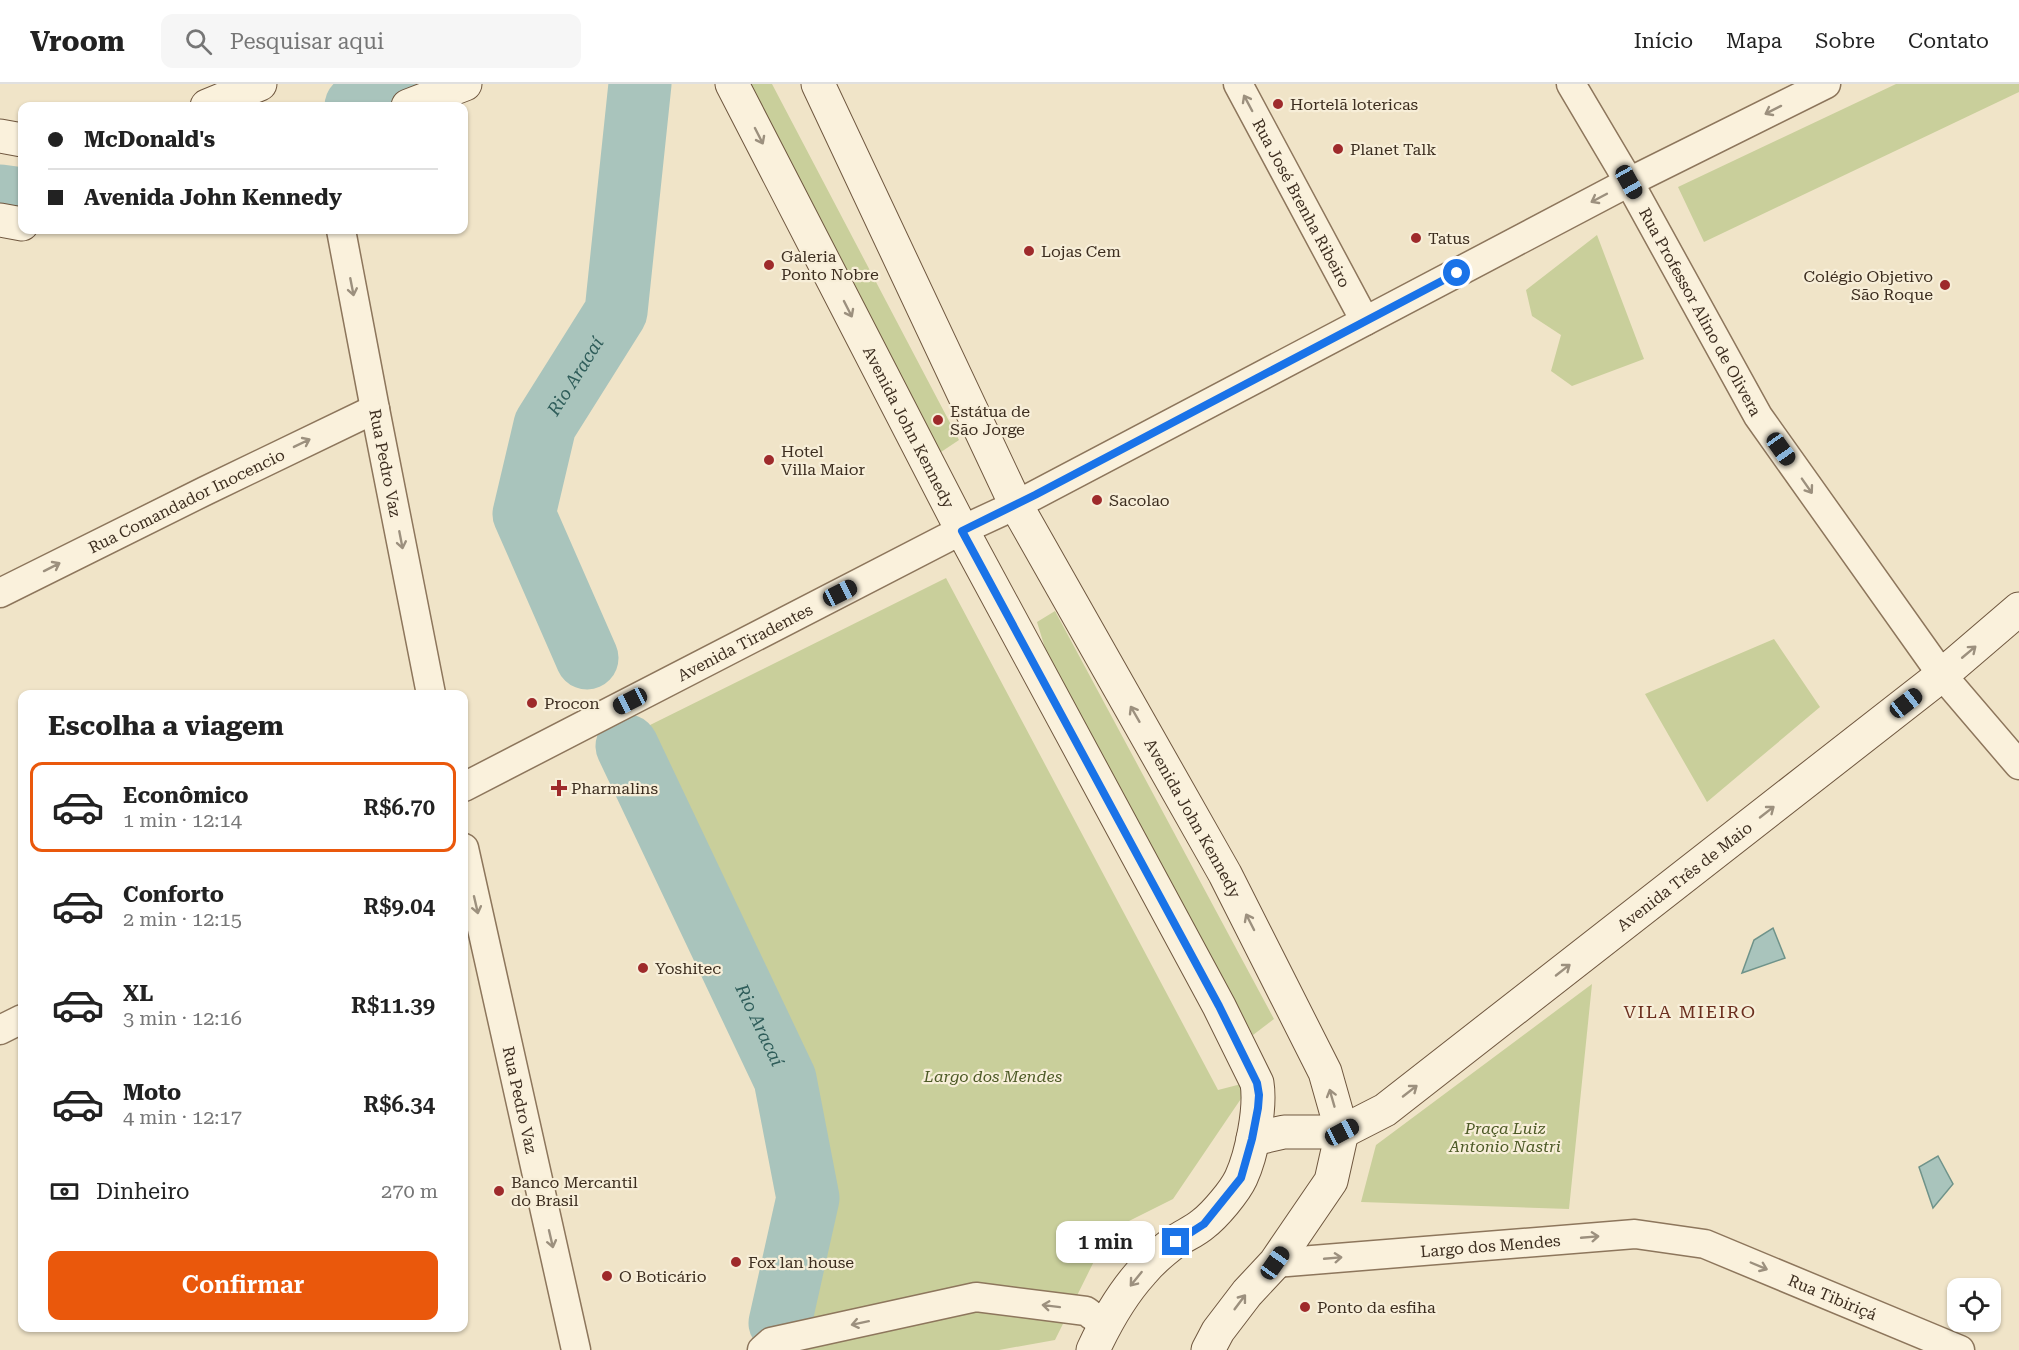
<!DOCTYPE html>
<html lang="pt">
<meta charset="utf-8">
<style>
body{margin:0;font-family:"Roboto Serif",serif;background:#f6f6f6;color:#222;height:100vh;display:flex;flex-direction:column;font-size:22px;white-space:nowrap}
*{box-sizing:border-box;margin:0}
p{font-size:20px;color:#767676}
.icon{flex:none;width:33px;height:33px;fill:none;stroke:currentColor;stroke-width:2;stroke-linecap:round;stroke-linejoin:round}
.map{position:relative;flex:1;overflow:hidden}
.panel{position:absolute;left:18px;top:606px;width:450px;height:642px;display:flex;flex-direction:column;background:#fff;border-radius:12px;box-shadow:0 2px 4px #0004}
.panel>*{flex:none}
.guide{position:absolute;left:18px;top:18px;width:450px;height:132px;border-radius:12px;box-shadow:0 2px 4px #0004;display:grid;align-content:center;height:132px;padding:0 30px;background:#fff}
.buttons{position:absolute;left:1947px;top:1194px;display:grid;gap:12px}
.buttons a{display:grid;place-items:center;width:54px;height:54px;border-radius:12px;background:#fff;box-shadow:0 2px 4px #0004;font-size:30px}
.end{position:absolute;width:27px;height:27px;margin:-14px;border:8px solid #1a73e8;background:#fff;box-shadow:0 0 0 3px #fff}
.from{border-radius:50%}
.bubble{position:absolute;height:42px;border-radius:12px;background:#fff;box-shadow:0 2px 4px #0004;font-size:20px;font-weight:600;line-height:42px;text-align:center}
.car{position:absolute;width:18px;height:36px;margin:-18px -9px;border-radius:8px;box-shadow:0 0 4px 2px #0007;background:linear-gradient(#222 24%,#8ab4d8 0 40%,#222 0 76%,#8ab4d8 0 86%,#222 0)}
.guide b{display:flex;align-items:center;gap:21px;height:57px;font-size:22px}
.guide b+b{border-top:2px solid #e0e0e0}
.guide i{width:15px;height:15px;background:#222}
ul{padding:0;list-style:none}
li{display:flex;align-items:center;gap:18px;height:90px;margin:0 12px 9px;padding:0 18px;border:3px solid transparent;border-radius:12px}
li div{flex:1}
li b{display:block;font-size:22px}
li em{font-style:normal;font-weight:600}
li.selected{border-color:#ea580c}
li>.icon{width:54px;height:54px;stroke-width:1.5}
h2{padding:0 30px;font-size:27px;line-height:72px}
.pay{display:flex;align-items:center;gap:15px;height:66px;padding:0 30px;font-size:22px}
.pay p{margin-inline-start:auto}
.cta{display:flex;gap:12px;margin-top:auto;padding:12px 30px}
.cta a{flex:1;height:69px;border-radius:12px;background:#ea580c;color:#fff;font-size:24px;font-weight:600;line-height:69px;text-align:center}
header{display:flex;align-items:center;gap:36px;box-sizing:border-box;height:84px;padding:0 30px;background:#fff;border-bottom:2px solid #e0e0e0}
header strong{font-size:28px}
nav{display:flex;gap:33px;margin-inline-start:auto;font-size:21px}
.search{width:420px;height:54px;background:#f6f6f6;display:flex;align-items:center;gap:15px;box-sizing:border-box;padding:0 21px;border-radius:12px;color:#767676;font-size:22px}
.map>svg:first-child{display:block}
.green{fill:#c9cf9b}
.water{fill:#a9c4bc;stroke:#6f938a;stroke-width:1.5}
.lines{fill:none;stroke-linecap:round;stroke-linejoin:round}
.river{stroke:#a9c4bc;stroke-width:63}
.street-casing{stroke:#8d765c;stroke-width:31}
.secondary-casing{stroke:#6f573f;stroke-width:35}
.street{stroke:#faf1dc;stroke-width:28}
.secondary{stroke:#faf1dc;stroke-width:33}
.oneway{stroke:#9c907e}
.route{stroke:#1a73e8;stroke-width:8}
.poi-dot{fill:#9e2a2b;stroke:#f7eed8;stroke-width:2}
.labels{text-anchor:middle;stroke-width:4.5;stroke-linejoin:round;paint-order:stroke}
.poi-label{font-size:16px;fill:#3d2e20;stroke:#f7eed8;text-anchor:start}
.street-label{font-size:16px;fill:#3d2e20;stroke:#f7eed8}
.park-label{font-size:16px;font-style:italic;fill:#4d5a26;stroke:#f7eed8}
.water-label{font-size:18px;font-style:italic;fill:#2f5d5a;stroke:#f7eed8}
.neighbourhood-label{font-size:18px;letter-spacing:1.5px;fill:#6b2e1e;stroke:#f7eed8}
</style>
<header>
<strong>Vroom</strong>
<div class="search"><svg class="icon" aria-label="search" viewBox="0 0 24 24"><circle cx="10" cy="10" r="6"/><path d="M15 15l6 6"/></svg>Pesquisar aqui</div>
<nav><a>Início</a><a>Mapa</a><a>Sobre</a><a>Contato</a></nav>
</header>
<div class="map">
<svg width="2019" height="1266" viewBox="0 0 2019 1266">
<rect width="100%" height="100%" fill="#f0e4c8"/>
<path class="green" d="M744 0H772L959 356 941 368 817 143Z
M1896 0H2019V8L1704 158 1678 103Z
M1597 151 1644 275 1572 302 1551 287 1561 251 1532 232 1526 206Z
M946 494 1218 1006 1253 997 1173 1115 1109 1147 1055 1256 999 1266H786L785 1250 817 1115 799 990 642 645Z
M1055 527 1274 935 1253 951 1049 577 1037 538Z
M1774 555 1820 623 1707 718 1645 610Z
M1592 900 1569 1125 1361 1118 1376 1061Z"/>
<path class="water" d="M1773 844 1785 874 1742 889 1754 856Z
M1938 1072 1953 1100 1933 1124 1919 1083Z"/>
<g class="lines">
<g class="river">
<path d="M356 22 409 0"/>
<path d="M0 112 22 115"/>
<path id="s1" d="M587 574 524 430 545 341 616 228 640 0"/>
<path id="s2" d="M627 662 785 995 808 1114 780 1239"/>
</g>
<g class="street-casing">
<g id="street">
<path id="s3" d="M1238 0 1365 237"/>
<path id="s4" d="M1571 0 1629 98 1758 332 1942 591 2019 681"/>
<path id="s5" d="M341 146 375 325 431 610"/>
<path id="s6" d="M0 509 205 407 375 325"/>
<path id="s7" d="M464 703 962 446 1016 421 1629 98 1826 0"/>
<path id="s8" d="M464 764 576 1266"/>
<path d="M0 946 22 935"/>
<path id="s9" d="M1275 1179 1635 1150 1705 1160 1960 1266"/>
<path d="M762 1266 771 1258 976 1213 1086 1227 1105 1241"/>
</g>
</g>
<g class="secondary-casing">
<g id="secondary">
<path id="s10" d="M732 0 962 446 1219 922 1257 999C1261 1024 1252 1070 1241 1094 1235 1107 1215 1131 1203 1140 1195 1147 1185 1151 1176 1157 1164 1166 1151 1177 1142 1188 1121 1211 1106 1238 1093 1266"/>
<path id="s11" d="M818 0 1016 421 1225 790 1325 988 1342 1048 1331 1097 1275 1179 1247 1209 1218 1247 1208 1266"/>
<path d="M207 22 260 0"/>
<path d="M408 22 465 0"/>
<path d="M0 52 22 56"/>
<path d="M0 136 22 140"/>
<path id="s12" d="M1253 1055 1284 1048H1342L1385 1026 1942 591 2019 525"/>
</g>
</g>
<use href="#street" class="street"/>
<use href="#secondary" class="secondary"/>
</g>
<defs><path id="oneway-shaft" d="M-6 0H5M1.5-3L5.5 0L1.5 3" fill="none" stroke-width="1.6" stroke-linecap="round" stroke-linejoin="round" transform="scale(1.5)"/></defs>
<g class="oneway">
<use href="#oneway-shaft" transform="translate(1248 19) rotate(-118)"/>
<use href="#oneway-shaft" transform="translate(1773 26) rotate(153)"/>
<use href="#oneway-shaft" transform="translate(759 52) rotate(63)"/>
<use href="#oneway-shaft" transform="translate(1599 114) rotate(152)"/>
<use href="#oneway-shaft" transform="translate(352 203) rotate(79)"/>
<use href="#oneway-shaft" transform="translate(848 225) rotate(63)"/>
<use href="#oneway-shaft" transform="translate(302 359) rotate(-26)"/>
<use href="#oneway-shaft" transform="translate(1807 402) rotate(55)"/>
<use href="#oneway-shaft" transform="translate(401 456) rotate(79)"/>
<use href="#oneway-shaft" transform="translate(52 483) rotate(-27)"/>
<use href="#oneway-shaft" transform="translate(1969 568) rotate(-40)"/>
<use href="#oneway-shaft" transform="translate(1135 630) rotate(-120)"/>
<use href="#oneway-shaft" transform="translate(1767 728) rotate(-38)"/>
<use href="#oneway-shaft" transform="translate(476 821) rotate(77)"/>
<use href="#oneway-shaft" transform="translate(1250 838) rotate(-117)"/>
<use href="#oneway-shaft" transform="translate(1563 886) rotate(-38)"/>
<use href="#oneway-shaft" transform="translate(1410 1007) rotate(-38)"/>
<use href="#oneway-shaft" transform="translate(1332 1014) rotate(-106)"/>
<use href="#oneway-shaft" transform="translate(1590 1153) rotate(-5)"/>
<use href="#oneway-shaft" transform="translate(551 1155) rotate(77)"/>
<use href="#oneway-shaft" transform="translate(1333 1174) rotate(-5)"/>
<use href="#oneway-shaft" transform="translate(1759 1182) rotate(23)"/>
<use href="#oneway-shaft" transform="translate(1136 1195) rotate(129)"/>
<use href="#oneway-shaft" transform="translate(1240 1218) rotate(-53)"/>
<use href="#oneway-shaft" transform="translate(1051 1222) rotate(-173)"/>
<use href="#oneway-shaft" transform="translate(860 1239) rotate(168)"/>
</g>
<g class="lines">
<path class="route" d="M1176 1158 1204 1140 1241 1094 1252 1055 1258 1024 1259 1011 1257 999 1219 922 962 447 1035 411 1457 189"/>
</g>
<g class="poi-dot">
<circle cx="1278" cy="20" r="6"/>
<circle cx="1338" cy="65" r="6"/>
<circle cx="1416" cy="154" r="6"/>
<circle cx="1029" cy="167" r="6"/>
<circle cx="769" cy="181" r="6"/>
<circle cx="1945" cy="201" r="6"/>
<circle cx="938" cy="336" r="6"/>
<circle cx="769" cy="376" r="6"/>
<circle cx="1097" cy="416" r="6"/>
<circle cx="532" cy="619" r="6"/>
<path d="M556 695h6v6h6v6h-6v6h-6v-6h-6v-6h6z"/>
<circle cx="643" cy="884" r="6"/>
<circle cx="499" cy="1107" r="6"/>
<circle cx="736" cy="1178" r="6"/>
<circle cx="607" cy="1192" r="6"/>
<circle cx="1305" cy="1223" r="6"/>
</g>
<g class="labels">
<g class="poi-label">
<text x="1290" y="26">Hortelã lotericas</text>
<text x="1350" y="71">Planet Talk</text>
<text x="1428" y="160">Tatus</text>
<text x="1041" y="173">Lojas Cem</text>
<text x="781" y="178">Galeria<tspan x="781" dy="18">Ponto Nobre</tspan></text>
<text x="1933" y="198" text-anchor="end">Colégio Objetivo<tspan x="1933" dy="18">São Roque</tspan></text>
<text x="950" y="333">Estátua de<tspan x="950" dy="18">São Jorge</tspan></text>
<text x="781" y="373">Hotel<tspan x="781" dy="18">Villa Maior</tspan></text>
<text x="1109" y="422">Sacolao</text>
<text x="544" y="625">Procon</text>
<text x="571" y="710">Pharmalins</text>
<text x="655" y="890">Yoshitec</text>
<text x="511" y="1104">Banco Mercantil<tspan x="511" dy="18">do Brasil</tspan></text>
<text x="748" y="1184">Fox lan house</text>
<text x="619" y="1198">O Boticário</text>
<text x="1317" y="1229">Ponto da esfiha</text>
</g>
<g class="street-label">
<text dy="6" stroke="none"><textPath href="#s3" startOffset="135">Rua José Brenha Ribeiro</textPath></text>
<text dy="6" stroke="none"><textPath href="#s4" startOffset="262">Rua Professor Alino de Olivera</textPath></text>
<text dy="6" stroke="none"><textPath href="#s10" startOffset="386">Avenida John Kennedy</textPath></text>
<text dy="6" stroke="none"><textPath href="#s5" startOffset="237">Rua Pedro Vaz</textPath></text>
<text dy="6" stroke="none"><textPath href="#s6" startOffset="208">Rua Comandador Inocencio</textPath></text>
<text dy="6" stroke="none"><textPath href="#s7" startOffset="316">Avenida Tiradentes</textPath></text>
<text dy="6" stroke="none"><textPath href="#s11" startOffset="825">Avenida John Kennedy</textPath></text>
<text dy="6" stroke="none"><textPath href="#s12" startOffset="518">Avenida Três de Maio</textPath></text>
<text dy="6" stroke="none"><textPath href="#s8" startOffset="258">Rua Pedro Vaz</textPath></text>
<text dy="6" stroke="none"><textPath href="#s9" startOffset="216">Largo dos Mendes</textPath></text>
<text dy="6" stroke="none"><textPath href="#s9" startOffset="570">Rua Tibiriçá</textPath></text>
</g>
<g class="park-label">
<text x="993" y="998">Largo dos Mendes</text>
<text x="1505" y="1050">Praça Luiz<tspan x="1505" dy="18">Antonio Nastri</tspan></text>
</g>
<g class="water-label">
<text dy="6" stroke="none"><textPath href="#s1" startOffset="306">Rio Aracaí</textPath></text>
<text dy="6" stroke="none"><textPath href="#s2" startOffset="309">Rio Aracaí</textPath></text>
</g>
<g class="neighbourhood-label">
<text x="1690" y="934">VILA MIEIRO</text>
</g>
</g>
</svg>
<div class="buttons">
<a><svg class="icon" aria-label="locate" viewBox="0 0 24 24"><circle cx="12" cy="12" r="6"/><path d="M12 2v4M12 18v4M2 12h4M18 12h4"/></svg></a>
</div>
<i class="end from" style="left:1457px;top:189px"></i>
<i class="end" style="left:1176px;top:1158px"></i>
<div class="bubble" style="left:1056px;top:1137px;width:99px">1 min</div>
<i class="car" style="left:1629px;top:98px;rotate:151deg"></i>
<i class="car" style="left:1781px;top:365px;rotate:145deg"></i>
<i class="car" style="left:840px;top:509px;rotate:63deg"></i>
<i class="car" style="left:630px;top:617px;rotate:243deg"></i>
<i class="car" style="left:1906px;top:619px;rotate:52deg"></i>
<i class="car" style="left:1342px;top:1048px;rotate:62deg"></i>
<i class="car" style="left:1275px;top:1179px;rotate:35deg"></i>
<div class="guide">
<b><i class="from"></i>McDonald's</b>
<b><i></i>Avenida John Kennedy</b>
</div>
<section class="panel">
<h2>Escolha a viagem</h2>
<ul>
<li class="selected"><svg class="icon" aria-label="car" viewBox="0 0 24 24"><path d="M5 17H2v-5l4-1 3-4h7l3 4 3 1v5h-3M9 17h6M6 11h13"/><circle cx="7" cy="17" r="2"/><circle cx="17" cy="17" r="2"/></svg><div><b>Econômico</b><p>1 min · 12:14</p></div><em>R$6.70</em></li>
<li><svg class="icon" aria-label="car" viewBox="0 0 24 24"><path d="M5 17H2v-5l4-1 3-4h7l3 4 3 1v5h-3M9 17h6M6 11h13"/><circle cx="7" cy="17" r="2"/><circle cx="17" cy="17" r="2"/></svg><div><b>Conforto</b><p>2 min · 12:15</p></div><em>R$9.04</em></li>
<li><svg class="icon" aria-label="car" viewBox="0 0 24 24"><path d="M5 17H2v-5l4-1 3-4h7l3 4 3 1v5h-3M9 17h6M6 11h13"/><circle cx="7" cy="17" r="2"/><circle cx="17" cy="17" r="2"/></svg><div><b>XL</b><p>3 min · 12:16</p></div><em>R$11.39</em></li>
<li><svg class="icon" aria-label="car" viewBox="0 0 24 24"><path d="M5 17H2v-5l4-1 3-4h7l3 4 3 1v5h-3M9 17h6M6 11h13"/><circle cx="7" cy="17" r="2"/><circle cx="17" cy="17" r="2"/></svg><div><b>Moto</b><p>4 min · 12:17</p></div><em>R$6.34</em></li>
</ul>
<div class="pay"><svg class="icon" aria-label="cash" viewBox="0 0 24 24"><path d="M3 7h18v10H3z"/><circle cx="12" cy="12" r="2"/></svg>Dinheiro<p>270 m</p></div>
<div class="cta"><a>Confirmar</a></div>
</section>
</div>
